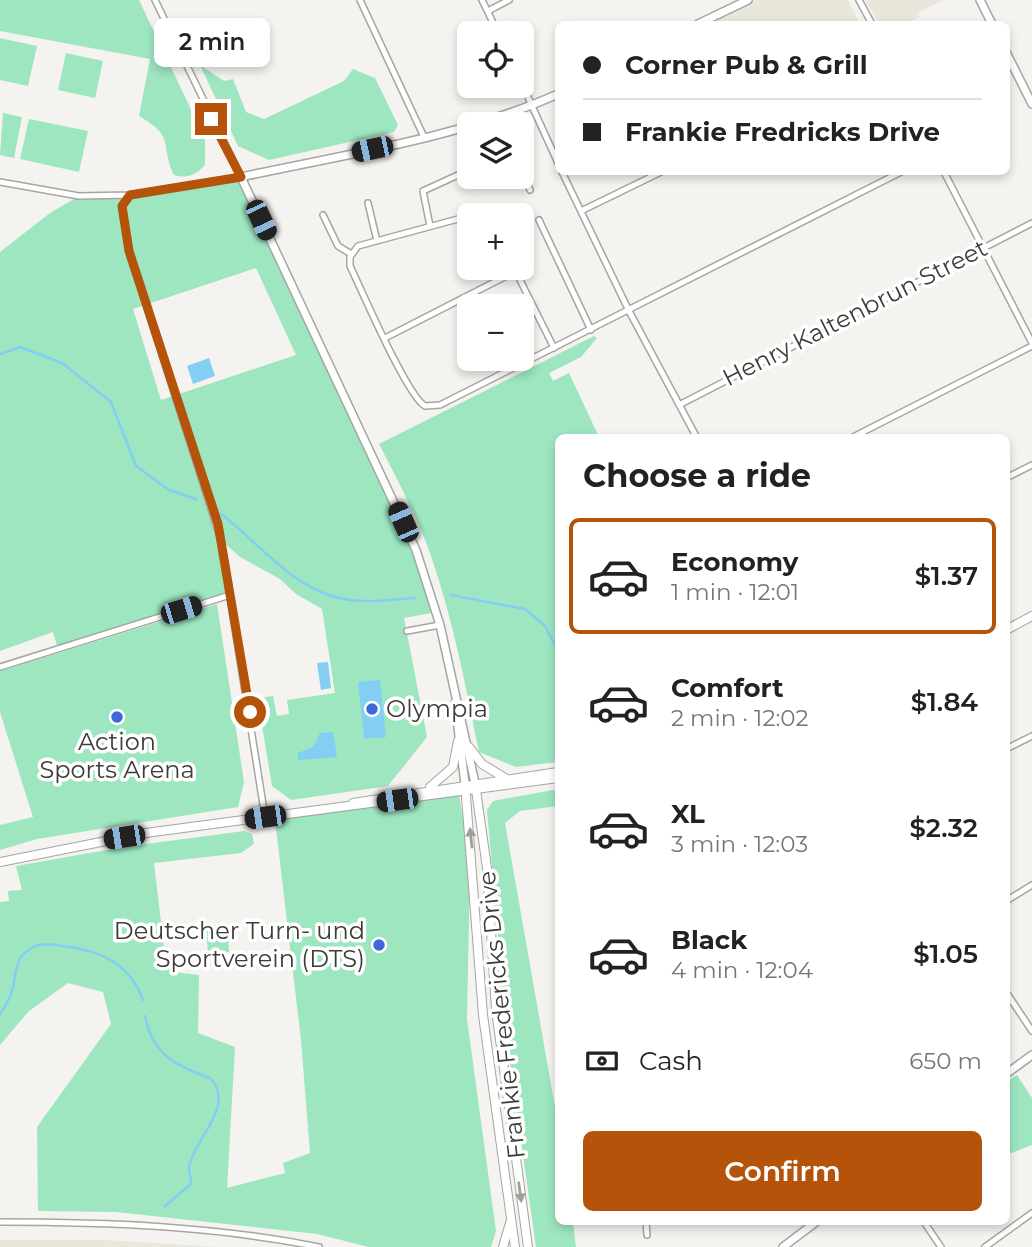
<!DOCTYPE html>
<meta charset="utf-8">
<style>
body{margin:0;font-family:Montserrat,sans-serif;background:#f2f2f2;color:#222;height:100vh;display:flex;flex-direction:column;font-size:26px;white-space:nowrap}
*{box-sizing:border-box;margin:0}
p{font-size:23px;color:#767676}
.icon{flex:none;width:38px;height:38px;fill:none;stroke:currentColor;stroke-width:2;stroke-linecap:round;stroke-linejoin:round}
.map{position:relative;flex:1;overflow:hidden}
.panel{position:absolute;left:555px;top:434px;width:455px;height:791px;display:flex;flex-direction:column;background:#fff;border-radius:10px;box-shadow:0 4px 10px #0003}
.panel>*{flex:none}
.guide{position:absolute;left:555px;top:21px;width:455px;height:154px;border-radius:10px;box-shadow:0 4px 10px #0003;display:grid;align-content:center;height:154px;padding:0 28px;background:#fff}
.fabs{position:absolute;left:457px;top:21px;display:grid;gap:14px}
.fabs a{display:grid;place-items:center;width:77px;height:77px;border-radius:10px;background:#fff;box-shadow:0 4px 10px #0003;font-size:35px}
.end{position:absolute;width:32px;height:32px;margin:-16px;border:9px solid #b45309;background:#fff;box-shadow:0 0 0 4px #fff}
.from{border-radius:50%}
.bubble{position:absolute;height:49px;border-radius:10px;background:#fff;box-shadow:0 4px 10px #0003;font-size:23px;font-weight:600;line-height:49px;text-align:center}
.car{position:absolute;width:21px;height:42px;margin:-21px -10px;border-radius:9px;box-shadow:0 0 5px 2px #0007;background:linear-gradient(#222 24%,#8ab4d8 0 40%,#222 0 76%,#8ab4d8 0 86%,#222 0)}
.guide b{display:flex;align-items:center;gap:24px;height:66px;font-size:26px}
.guide b+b{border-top:2px solid #e0e0e0}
.guide i{width:18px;height:18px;background:#222}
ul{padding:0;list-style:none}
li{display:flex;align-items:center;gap:21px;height:116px;margin:0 14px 10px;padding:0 14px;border:4px solid transparent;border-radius:10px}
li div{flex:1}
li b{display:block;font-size:26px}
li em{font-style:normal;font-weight:600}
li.active{border-color:#b45309}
li>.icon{width:63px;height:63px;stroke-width:1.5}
h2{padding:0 28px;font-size:32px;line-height:84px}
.pay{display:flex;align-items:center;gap:18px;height:77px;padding:0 28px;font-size:26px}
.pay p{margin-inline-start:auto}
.button{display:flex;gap:14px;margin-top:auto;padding:14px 28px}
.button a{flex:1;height:80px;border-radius:10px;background:#b45309;color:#fff;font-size:28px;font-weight:600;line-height:80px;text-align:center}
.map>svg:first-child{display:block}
.built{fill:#e9e7dc}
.green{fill:#9de6c0;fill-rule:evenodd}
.water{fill:#83cff4}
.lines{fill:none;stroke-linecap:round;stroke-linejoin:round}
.stream{stroke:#83cff4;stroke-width:2.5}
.minor-casing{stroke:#a5a5a1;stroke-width:8}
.tertiary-casing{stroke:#a5a5a1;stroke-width:10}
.secondary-casing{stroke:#a5a5a1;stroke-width:10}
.minor{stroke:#fff;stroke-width:5}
.tertiary{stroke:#fff;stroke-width:7}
.secondary{stroke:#fff;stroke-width:8}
.oneway{fill:#9e9e9c}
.route{stroke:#b45309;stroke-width:9}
.poi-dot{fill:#4067d8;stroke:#fff;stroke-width:2.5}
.labels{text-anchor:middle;stroke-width:7;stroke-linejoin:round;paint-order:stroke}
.street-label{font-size:24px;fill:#3c3c3a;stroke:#fff}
.poi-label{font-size:24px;fill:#3c3c3a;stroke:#fff;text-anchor:start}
</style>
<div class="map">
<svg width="1032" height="1247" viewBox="0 0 1032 1247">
<rect width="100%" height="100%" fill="#f4f3ef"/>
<path class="built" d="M755 0H848L860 24H705Z
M865 0H943L918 13 920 17 905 24H879Z
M0 1240H104L219 1247H0Z"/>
<path class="green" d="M0 0H139L205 139V165C196 175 187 179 174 175 159 143 177 138 139 116L150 59 0 31Z
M0 38 37 46 28 86 0 80Z
M66 53 103 61 95 98 58 90Z
M200 65 224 81 233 79 246 112 264 119 344 81 353 69 375 78 398 125 394 132 269 160 238 146Z
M3 113 22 117 14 158 0 155Z
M29 119 88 131 79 172 20 159Z
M241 177 411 540 437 612 404 618 427 737 388 786 291 800 272 786 258 702 260 698 273 696 277 716 289 714 287 700 335 693 322 609 296 594 280 579 240 557 222 541 230 595 58 649 53 632 0 651V252L50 213 79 196 130 195ZM256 268 296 355 161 400 133 309Z
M594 336 597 338 581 357 549 373 553 381 569 373 599 437 558 438V762L516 767 479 752C464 678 450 603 422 532 409 502 394 473 379 444Z
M217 604 244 782 238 807 37 839 0 850V825L33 817 0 712V671Z
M558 789V806L520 811 505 823 558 1124V1222H573L576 1247H536L508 1049 487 810 493 801Z
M459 794 470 866 467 1019 496 1231 491 1247H369L317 1234 116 1212 38 1211 37 1127 111 1024 103 992 68 983 29 1011 0 1045V902L9 901 8 891 22 890 16 866 124 847 244 831 252 834 254 844 241 853 154 863 166 964 173 972 199 975 198 1033 235 1047 227 1188 285 1173 283 1163 310 1153 301 1040 275 820Z
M228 925 229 952 208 954 206 927Z
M1017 1075 1032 1098V1145L1006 1155V1082Z"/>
<path class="water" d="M209 358 215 376 193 384 187 366Z
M328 662 331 688 321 690 317 663Z
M380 680 386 737 364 739 358 682Z
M333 732 337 757 298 760V753L313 747 320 733Z"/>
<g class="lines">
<path class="stream" d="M0 354 20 347 62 363 111 402 136 466 169 490 196 499
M221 514C261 544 296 594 350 600 371 603 394 599 415 598
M451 595 525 609 545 626 558 651
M0 1015C4 1007 10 999 12 991 17 976 13 962 27 951 38 942 49 944 63 946 99 950 130 963 143 1000
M145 1016C153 1055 174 1065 210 1078 237 1106 193 1140 189 1167 189 1172 191 1179 191 1184L165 1206"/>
<g class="minor-casing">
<path id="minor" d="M155 0 241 177 130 195 122 206 129 251 221 540 265 817
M360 0 424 137
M482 0 498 33
M859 0 872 24
M488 11 509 0
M522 84 558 163
M522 172 530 190
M562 172 629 311 697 438
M944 172 1032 343
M0 182 79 196 130 195
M368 203 377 241
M581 211 661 172
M323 215 338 246 351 254
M471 215H487
M469 216 358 246 350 257V266C362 291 407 396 425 406L440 405 901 172
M539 220 591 330
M430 226 423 191 469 170
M514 268 554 348
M385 338 516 271
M679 405 1032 223
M851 438 1032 346
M1006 478 1032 465
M407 631 440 625
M0 667 230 595
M1006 749 1032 736
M1006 901 1032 885
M1006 992 1032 1031
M0 1222C107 1222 214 1226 319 1247
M646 1222 647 1235
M924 1222 941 1247
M985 1247 1032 1213"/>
</g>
<g class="tertiary-casing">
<path id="tertiary" d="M980 0 992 24
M698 24 748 0
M1006 52 1032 104
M455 703 465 784
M475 783 440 625 416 550 241 177C346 154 459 138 558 94
M1006 1074 1032 1055
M783 1247 816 1222"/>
</g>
<g class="secondary-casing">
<path id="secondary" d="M1006 630 1032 616
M469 747 482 764 505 778
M475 783 487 868 496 1010 528 1247
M465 784 483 1015 515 1247
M430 787 453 767 458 741
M353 803 558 772
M0 862 146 833 558 778
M503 1247 510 1223"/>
</g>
<use href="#minor" class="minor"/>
<use href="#tertiary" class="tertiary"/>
<use href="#secondary" class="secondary"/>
</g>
<defs><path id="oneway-solid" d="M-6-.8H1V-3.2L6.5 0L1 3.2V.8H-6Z" transform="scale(1.75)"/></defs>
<g class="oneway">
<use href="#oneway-solid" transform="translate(471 838) rotate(-96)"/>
<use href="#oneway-solid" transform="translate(520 1192) rotate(82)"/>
</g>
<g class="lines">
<path class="route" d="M211 119 241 177 130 195 122 206 129 251 218 524 250 712"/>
</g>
<g class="poi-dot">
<circle cx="372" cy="709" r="7"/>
<circle cx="117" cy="717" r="7"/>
<circle cx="379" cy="945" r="7"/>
</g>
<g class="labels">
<g class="street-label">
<text transform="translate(855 313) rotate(-27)" y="8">Henry Kaltenbrun Street</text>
<text transform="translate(502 1015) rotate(-96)" y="8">Frankie Fredericks Drive</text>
</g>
<g class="poi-label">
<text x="386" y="717">Olympia</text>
<text x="117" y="750" text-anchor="middle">Action<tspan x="117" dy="28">Sports Arena</tspan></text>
<text x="365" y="939" text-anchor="end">Deutscher Turn- und<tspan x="365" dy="28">Sportverein (DTS)</tspan></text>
</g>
</g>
</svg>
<div class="fabs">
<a><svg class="icon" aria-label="locate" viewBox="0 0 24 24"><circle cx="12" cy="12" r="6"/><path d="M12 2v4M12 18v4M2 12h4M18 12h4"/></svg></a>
<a><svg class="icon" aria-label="layers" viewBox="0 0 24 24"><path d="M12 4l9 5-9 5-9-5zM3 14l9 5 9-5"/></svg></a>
<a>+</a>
<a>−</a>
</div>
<i class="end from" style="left:250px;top:712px"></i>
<i class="end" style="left:211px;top:119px"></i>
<div class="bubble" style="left:154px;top:18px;width:116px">2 min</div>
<i class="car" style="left:372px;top:149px;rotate:258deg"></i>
<i class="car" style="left:261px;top:220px;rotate:155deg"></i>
<i class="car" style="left:403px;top:522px;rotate:336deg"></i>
<i class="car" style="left:181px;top:610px;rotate:73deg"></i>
<i class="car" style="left:397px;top:800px;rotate:262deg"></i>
<i class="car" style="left:265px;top:817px;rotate:262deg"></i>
<i class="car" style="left:124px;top:837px;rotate:261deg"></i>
<div class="guide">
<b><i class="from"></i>Corner Pub &amp; Grill</b>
<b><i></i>Frankie Fredricks Drive</b>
</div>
<section class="panel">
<h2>Choose a ride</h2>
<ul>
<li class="active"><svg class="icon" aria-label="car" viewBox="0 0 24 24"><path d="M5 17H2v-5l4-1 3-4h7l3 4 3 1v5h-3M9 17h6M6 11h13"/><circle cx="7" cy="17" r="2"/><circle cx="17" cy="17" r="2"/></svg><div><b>Economy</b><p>1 min · 12:01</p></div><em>$1.37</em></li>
<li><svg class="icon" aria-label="car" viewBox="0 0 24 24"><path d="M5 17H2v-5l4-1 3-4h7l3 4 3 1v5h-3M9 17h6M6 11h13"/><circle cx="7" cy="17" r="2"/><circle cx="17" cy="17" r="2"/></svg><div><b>Comfort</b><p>2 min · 12:02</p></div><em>$1.84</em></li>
<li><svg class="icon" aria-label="car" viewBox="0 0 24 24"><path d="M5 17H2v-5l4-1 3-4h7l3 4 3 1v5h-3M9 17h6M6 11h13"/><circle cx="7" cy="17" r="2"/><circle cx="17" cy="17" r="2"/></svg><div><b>XL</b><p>3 min · 12:03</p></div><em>$2.32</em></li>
<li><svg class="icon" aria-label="car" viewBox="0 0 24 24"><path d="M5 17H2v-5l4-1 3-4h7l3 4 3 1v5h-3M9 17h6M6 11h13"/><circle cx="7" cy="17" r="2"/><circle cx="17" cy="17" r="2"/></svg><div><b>Black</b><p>4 min · 12:04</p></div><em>$1.05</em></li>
</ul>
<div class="pay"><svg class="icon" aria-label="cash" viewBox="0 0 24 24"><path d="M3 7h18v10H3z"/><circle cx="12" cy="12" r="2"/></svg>Cash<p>650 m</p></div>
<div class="button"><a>Confirm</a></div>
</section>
</div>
